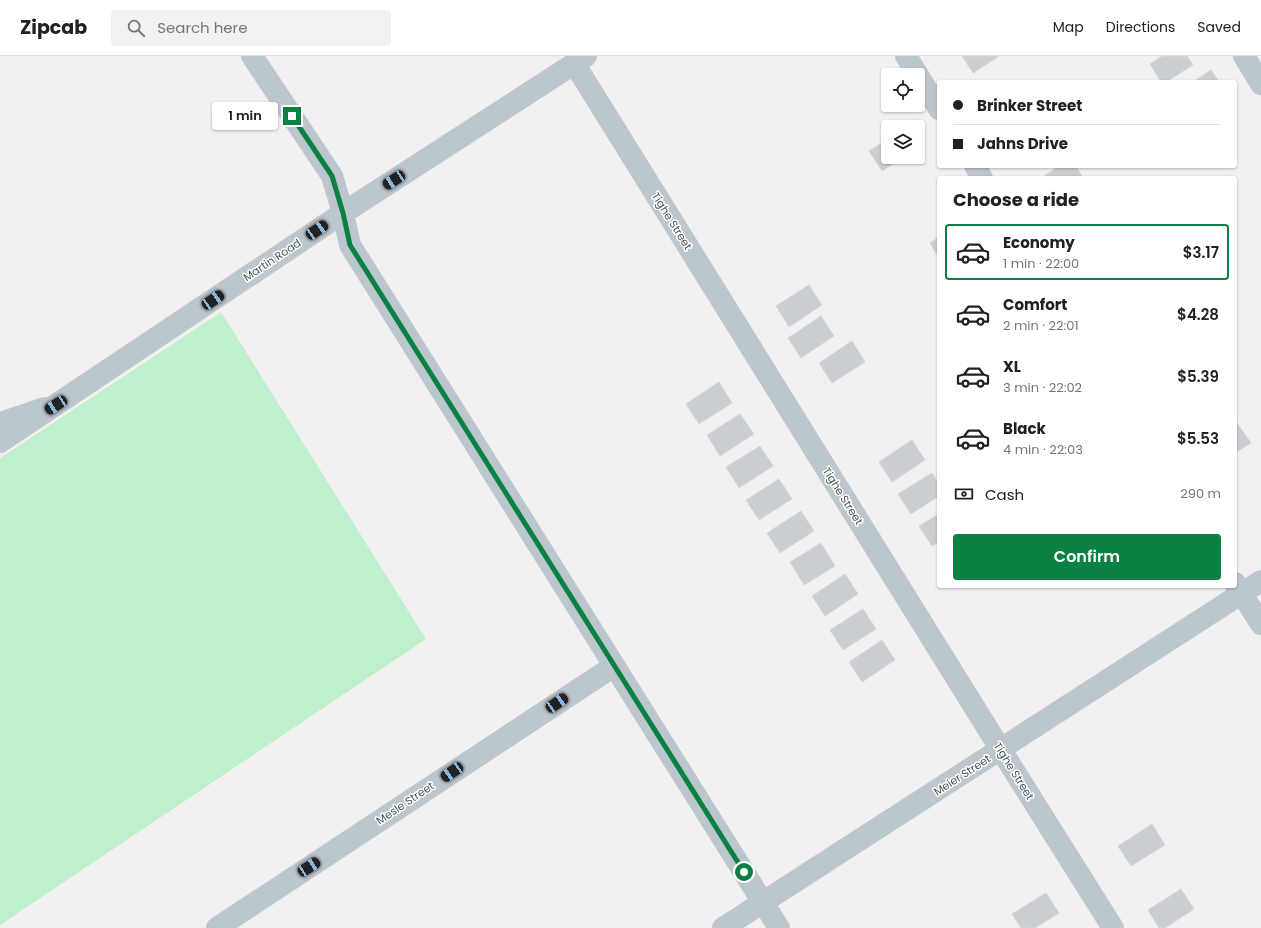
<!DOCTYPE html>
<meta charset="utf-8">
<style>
body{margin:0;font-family:Poppins,sans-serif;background:#f2f2f2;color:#202124;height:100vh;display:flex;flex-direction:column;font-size:15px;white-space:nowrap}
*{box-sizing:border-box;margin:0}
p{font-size:13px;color:#757577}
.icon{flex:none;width:22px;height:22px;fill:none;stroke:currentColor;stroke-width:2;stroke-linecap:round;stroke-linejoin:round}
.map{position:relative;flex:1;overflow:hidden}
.drawer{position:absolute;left:937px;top:120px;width:300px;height:412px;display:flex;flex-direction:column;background:#fff;border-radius:4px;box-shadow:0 1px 3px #0004}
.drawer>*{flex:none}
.guide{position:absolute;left:937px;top:24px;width:300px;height:88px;border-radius:4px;box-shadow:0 1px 3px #0004;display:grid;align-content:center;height:88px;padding:0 16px;background:#fff}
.controls{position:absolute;left:881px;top:12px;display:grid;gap:8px}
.controls a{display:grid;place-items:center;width:44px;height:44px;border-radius:4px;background:#fff;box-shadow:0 1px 3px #0004;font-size:20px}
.end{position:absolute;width:18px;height:18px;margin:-9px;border:5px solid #0b8043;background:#fff;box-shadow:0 0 0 2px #fff}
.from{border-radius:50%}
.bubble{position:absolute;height:28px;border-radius:4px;background:#fff;box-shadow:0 1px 3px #0004;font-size:13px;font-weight:600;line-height:28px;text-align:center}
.car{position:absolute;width:12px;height:24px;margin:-12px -6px;border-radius:5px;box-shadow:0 0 3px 1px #0007;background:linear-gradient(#222 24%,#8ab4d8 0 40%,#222 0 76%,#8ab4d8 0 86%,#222 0)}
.guide b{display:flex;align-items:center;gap:14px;height:38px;font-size:15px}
.guide b+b{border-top:1px solid #e0e0e0}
.guide i{width:10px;height:10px;background:#202124}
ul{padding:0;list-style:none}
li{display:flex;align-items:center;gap:12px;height:56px;margin:0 8px 6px;padding:0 8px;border:2px solid transparent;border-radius:4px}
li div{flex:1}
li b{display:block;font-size:15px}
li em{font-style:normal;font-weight:600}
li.current{border-color:#0b8043}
li>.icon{width:36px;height:36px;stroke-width:1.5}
h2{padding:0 16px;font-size:18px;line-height:48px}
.pay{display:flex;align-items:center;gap:10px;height:44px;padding:0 16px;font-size:15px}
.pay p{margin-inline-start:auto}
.primary-button{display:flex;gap:8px;margin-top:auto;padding:8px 16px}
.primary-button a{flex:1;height:46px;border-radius:4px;background:#0b8043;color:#fff;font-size:16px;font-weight:600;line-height:46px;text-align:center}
header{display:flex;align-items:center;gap:24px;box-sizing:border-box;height:56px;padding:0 20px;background:#fff;border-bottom:1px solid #e0e0e0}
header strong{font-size:19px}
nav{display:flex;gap:22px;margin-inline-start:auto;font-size:14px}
.search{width:280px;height:36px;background:#f2f2f2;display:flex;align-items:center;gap:10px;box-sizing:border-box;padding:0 14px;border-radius:4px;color:#757577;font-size:15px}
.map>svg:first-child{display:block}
.green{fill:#bff0cd}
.building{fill:#caced3;stroke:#d4d7dc}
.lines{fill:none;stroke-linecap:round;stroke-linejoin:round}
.minor{stroke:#bcc6cd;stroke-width:22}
.tertiary{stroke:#bcc6cd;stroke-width:22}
.route{stroke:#0b8043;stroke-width:5}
.labels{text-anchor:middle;stroke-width:3;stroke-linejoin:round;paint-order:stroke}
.street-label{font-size:11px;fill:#48565e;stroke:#fff}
</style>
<header>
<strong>Zipcab</strong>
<div class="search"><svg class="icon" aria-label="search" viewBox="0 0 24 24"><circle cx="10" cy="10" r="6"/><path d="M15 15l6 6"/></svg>Search here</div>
<nav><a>Map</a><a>Directions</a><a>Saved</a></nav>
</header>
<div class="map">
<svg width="1261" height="872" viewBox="0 0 1261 872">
<rect width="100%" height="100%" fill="#f3f0f1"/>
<path class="green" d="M221 256 426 583 0 869V402Z"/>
<path class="building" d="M962 0H999L973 17Z
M1162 0H1187L1193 9 1166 26H1161L1150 8Z
M1211 14 1219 26H1193Z
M888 83V101H904L882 115 869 95Z
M1059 110H1076L1083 122H1041Z
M939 181V202L930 187Z
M809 229 822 249 789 271 776 250Z
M821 260 834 280 801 302 788 282Z
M852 285 865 306 832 327 819 307Z
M719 326 732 347 699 368 686 348Z
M740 358 754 378 720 400 707 379Z
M1237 367 1251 387 1235 397V369Z
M912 384 925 404 892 426 879 406Z
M760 390 773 410 739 432 726 411Z
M932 417 939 428V440L911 458 898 438Z
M779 423 792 443 759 464 746 444Z
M801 455 814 475 780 497 767 477Z
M939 458V486L932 490 919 470Z
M821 487 835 510 804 529 790 506Z
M845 518 858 538 825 560 812 540Z
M863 553 876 573 843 594 830 574Z
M882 584 895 604 862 626 849 606Z
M1152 768 1165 789 1131 810 1118 790Z
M1181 833 1194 853 1165 872H1159L1148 854Z
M1046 837 1059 857 1035 872H1021L1012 858Z"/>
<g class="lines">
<path class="minor" d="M252 0 332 120 343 157 350 189 779 872
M906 0 939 53
M1244 0 1261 28
M574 7 1001 694 1113 872
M975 110 982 122
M0 367 45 352
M1235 527 1261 568
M217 872 614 610
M723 872 1261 525"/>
<path class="tertiary" d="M0 386 343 157 586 0"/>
</g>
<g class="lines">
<path class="route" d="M292 60 332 120 343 157 350 189 744 816"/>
</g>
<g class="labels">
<g class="street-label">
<text transform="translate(672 165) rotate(58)" y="4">Tighe Street</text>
<text transform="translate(272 204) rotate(-34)" y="4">Martin Road</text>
<text transform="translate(843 440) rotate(58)" y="4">Tighe Street</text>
<text transform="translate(1014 715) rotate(58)" y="4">Tighe Street</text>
<text transform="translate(962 719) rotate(-33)" y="4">Meier Street</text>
<text transform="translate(405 747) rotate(-34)" y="4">Mesle Street</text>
</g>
</g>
</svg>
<div class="controls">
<a><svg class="icon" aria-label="locate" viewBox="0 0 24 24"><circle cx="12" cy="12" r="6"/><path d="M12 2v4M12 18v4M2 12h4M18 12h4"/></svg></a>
<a><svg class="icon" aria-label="layers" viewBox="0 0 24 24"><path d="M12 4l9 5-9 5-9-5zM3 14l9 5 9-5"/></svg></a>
</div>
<i class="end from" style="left:744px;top:816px"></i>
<i class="end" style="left:292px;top:60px"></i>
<div class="bubble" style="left:212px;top:46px;width:66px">1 min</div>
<i class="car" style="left:394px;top:124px;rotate:237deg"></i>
<i class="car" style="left:317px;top:174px;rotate:56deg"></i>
<i class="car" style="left:213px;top:244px;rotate:56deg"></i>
<i class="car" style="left:56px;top:349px;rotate:237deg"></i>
<i class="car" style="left:557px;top:647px;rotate:56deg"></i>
<i class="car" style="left:452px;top:716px;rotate:236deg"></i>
<i class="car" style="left:309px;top:811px;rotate:57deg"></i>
<div class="guide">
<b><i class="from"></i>Brinker Street</b>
<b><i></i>Jahns Drive</b>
</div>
<section class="drawer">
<h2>Choose a ride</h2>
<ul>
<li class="current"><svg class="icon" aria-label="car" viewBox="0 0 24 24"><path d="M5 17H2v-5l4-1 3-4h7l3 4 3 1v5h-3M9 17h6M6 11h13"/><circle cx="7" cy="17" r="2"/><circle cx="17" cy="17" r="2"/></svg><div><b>Economy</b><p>1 min · 22:00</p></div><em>$3.17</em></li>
<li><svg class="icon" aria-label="car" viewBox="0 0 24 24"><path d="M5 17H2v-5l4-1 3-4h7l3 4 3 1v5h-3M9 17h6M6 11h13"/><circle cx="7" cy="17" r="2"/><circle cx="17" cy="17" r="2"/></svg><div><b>Comfort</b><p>2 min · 22:01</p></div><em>$4.28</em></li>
<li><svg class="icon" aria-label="car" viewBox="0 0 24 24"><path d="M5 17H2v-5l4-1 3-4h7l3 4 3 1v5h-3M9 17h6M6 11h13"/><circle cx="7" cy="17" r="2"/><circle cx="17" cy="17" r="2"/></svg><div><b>XL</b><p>3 min · 22:02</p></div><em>$5.39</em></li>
<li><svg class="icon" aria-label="car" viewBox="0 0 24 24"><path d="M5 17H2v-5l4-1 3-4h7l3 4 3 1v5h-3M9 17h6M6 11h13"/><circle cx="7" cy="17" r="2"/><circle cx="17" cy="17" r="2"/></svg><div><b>Black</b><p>4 min · 22:03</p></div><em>$5.53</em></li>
</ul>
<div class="pay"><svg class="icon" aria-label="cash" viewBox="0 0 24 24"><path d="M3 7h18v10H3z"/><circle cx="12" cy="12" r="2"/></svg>Cash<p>290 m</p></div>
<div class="primary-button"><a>Confirm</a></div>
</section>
</div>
